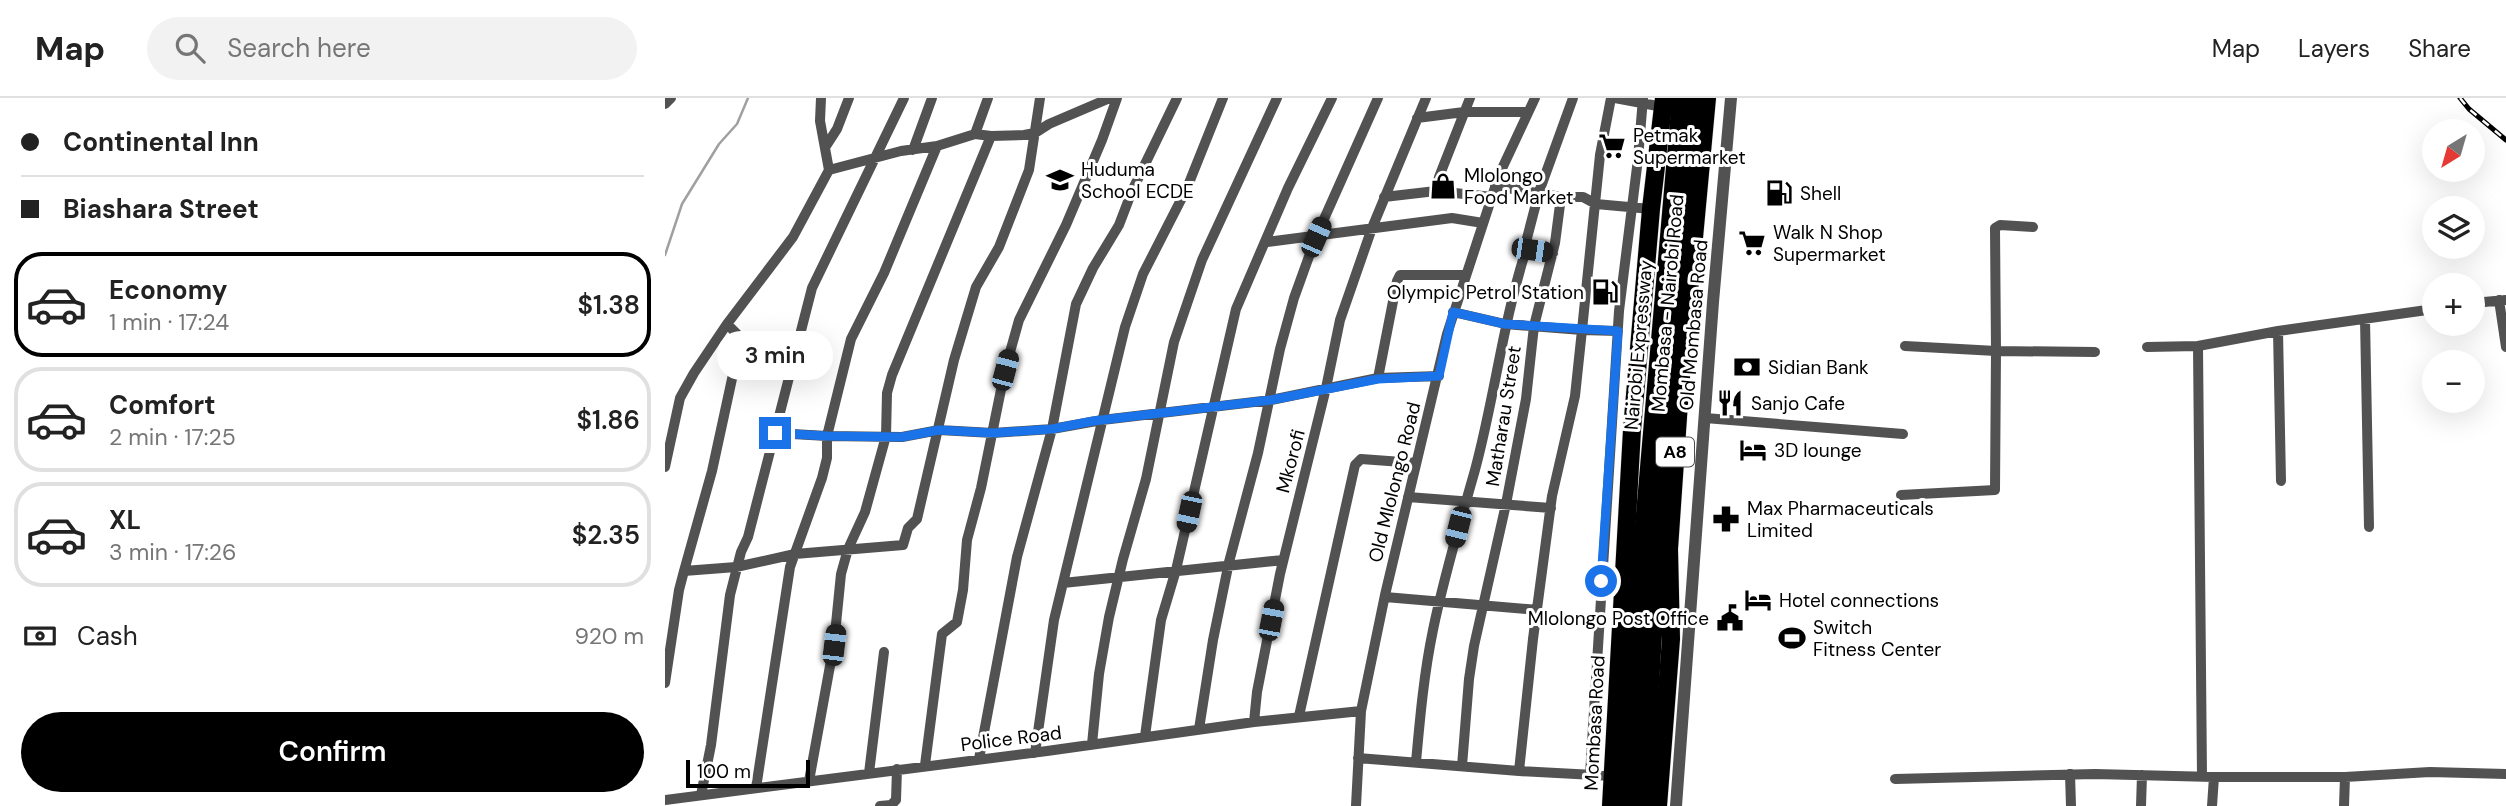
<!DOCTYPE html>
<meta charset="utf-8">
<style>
body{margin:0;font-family:"DM Sans",sans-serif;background:#f2f2f2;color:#222;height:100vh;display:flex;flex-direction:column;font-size:26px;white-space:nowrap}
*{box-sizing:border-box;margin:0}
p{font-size:23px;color:#767676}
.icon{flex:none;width:38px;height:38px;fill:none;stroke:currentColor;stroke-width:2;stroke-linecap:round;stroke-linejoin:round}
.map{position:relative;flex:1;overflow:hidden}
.side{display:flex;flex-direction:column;background:#fff;width:665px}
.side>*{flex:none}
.banner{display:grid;align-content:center;height:154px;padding:0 21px;background:#fff}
.needle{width:46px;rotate:217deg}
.tools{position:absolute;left:1757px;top:21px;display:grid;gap:14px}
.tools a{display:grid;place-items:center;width:63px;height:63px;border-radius:50%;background:#fff;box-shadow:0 7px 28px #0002;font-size:35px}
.scale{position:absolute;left:21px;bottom:18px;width:124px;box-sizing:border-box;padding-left:7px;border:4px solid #000;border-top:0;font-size:19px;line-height:24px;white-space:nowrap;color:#000;-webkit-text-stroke:5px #fff;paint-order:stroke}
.end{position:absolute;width:32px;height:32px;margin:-16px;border:9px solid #1a73e8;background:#fff;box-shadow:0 0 0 4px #fff}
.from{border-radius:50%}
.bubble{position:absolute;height:49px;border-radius:24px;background:#fff;box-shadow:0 7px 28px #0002;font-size:23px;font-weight:600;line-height:49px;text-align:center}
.car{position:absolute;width:21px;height:42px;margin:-21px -10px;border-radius:9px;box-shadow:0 0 5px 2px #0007;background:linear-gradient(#222 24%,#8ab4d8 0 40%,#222 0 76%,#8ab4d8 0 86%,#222 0)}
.banner b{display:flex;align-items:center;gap:24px;height:66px;font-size:26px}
.banner b+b{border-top:2px solid #e0e0e0}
.banner i{width:18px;height:18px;background:#222}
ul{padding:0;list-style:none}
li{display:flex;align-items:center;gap:21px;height:105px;margin:0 14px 10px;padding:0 7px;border:4px solid #e0e0e0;border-radius:28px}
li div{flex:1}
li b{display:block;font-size:26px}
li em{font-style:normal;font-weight:600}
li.current{border-color:#000}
li>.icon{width:63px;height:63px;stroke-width:1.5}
.pay{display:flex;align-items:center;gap:18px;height:77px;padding:0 21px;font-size:26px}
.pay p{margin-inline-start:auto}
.action{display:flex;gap:14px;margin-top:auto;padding:14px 21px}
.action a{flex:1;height:80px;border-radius:42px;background:#000;color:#fff;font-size:28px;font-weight:600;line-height:80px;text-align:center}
header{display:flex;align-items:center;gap:42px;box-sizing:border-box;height:98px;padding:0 35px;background:#fff;border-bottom:2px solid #e0e0e0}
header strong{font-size:33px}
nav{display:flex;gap:38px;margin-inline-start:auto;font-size:24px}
.search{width:490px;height:63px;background:#f2f2f2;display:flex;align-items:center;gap:18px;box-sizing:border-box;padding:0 24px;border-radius:38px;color:#767676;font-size:26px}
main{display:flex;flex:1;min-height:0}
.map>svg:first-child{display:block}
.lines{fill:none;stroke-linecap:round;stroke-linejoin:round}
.stream{stroke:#a0a0a0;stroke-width:2.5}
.trunk-casing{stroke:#dbdbdb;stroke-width:19}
.motorway-casing{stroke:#dbdbdb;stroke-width:19}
.minor{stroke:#525252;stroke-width:10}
.tertiary{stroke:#525252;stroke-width:12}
.trunk{stroke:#000;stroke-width:18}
.motorway{stroke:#000;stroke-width:18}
.rail-casing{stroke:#000;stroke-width:5}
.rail{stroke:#fff;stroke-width:2.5;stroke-dasharray:8;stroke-linecap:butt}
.route{stroke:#1a73e8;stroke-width:9}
.labels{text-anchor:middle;stroke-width:6;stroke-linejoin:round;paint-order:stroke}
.shield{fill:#fff;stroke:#4c4c4c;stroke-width:2}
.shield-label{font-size:18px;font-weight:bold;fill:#000}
.poi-label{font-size:19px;fill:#000;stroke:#fff;text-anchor:start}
.street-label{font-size:19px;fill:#000;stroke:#fff}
</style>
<header>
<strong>Map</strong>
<div class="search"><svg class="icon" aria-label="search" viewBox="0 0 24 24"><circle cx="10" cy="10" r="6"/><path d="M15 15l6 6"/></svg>Search here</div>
<nav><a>Map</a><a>Layers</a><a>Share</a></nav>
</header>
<main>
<section class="side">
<div class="banner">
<b><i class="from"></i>Continental Inn</b>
<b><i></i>Biashara Street</b>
</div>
<ul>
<li class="current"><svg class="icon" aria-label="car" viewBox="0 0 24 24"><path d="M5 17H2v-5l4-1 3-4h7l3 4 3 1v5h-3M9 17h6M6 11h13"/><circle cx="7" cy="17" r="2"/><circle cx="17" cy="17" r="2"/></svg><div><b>Economy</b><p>1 min · 17:24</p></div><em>$1.38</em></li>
<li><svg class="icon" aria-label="car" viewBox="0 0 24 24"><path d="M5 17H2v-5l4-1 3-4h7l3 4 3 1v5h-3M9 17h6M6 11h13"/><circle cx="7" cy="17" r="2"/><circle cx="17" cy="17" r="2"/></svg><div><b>Comfort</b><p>2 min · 17:25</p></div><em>$1.86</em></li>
<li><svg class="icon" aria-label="car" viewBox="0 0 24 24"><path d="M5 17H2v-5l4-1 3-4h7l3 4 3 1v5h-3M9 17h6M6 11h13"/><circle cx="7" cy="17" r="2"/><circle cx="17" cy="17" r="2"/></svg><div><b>XL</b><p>3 min · 17:26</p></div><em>$2.35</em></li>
</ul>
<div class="pay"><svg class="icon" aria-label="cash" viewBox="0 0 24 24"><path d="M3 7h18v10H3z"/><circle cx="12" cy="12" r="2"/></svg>Cash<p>920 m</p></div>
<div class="action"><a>Confirm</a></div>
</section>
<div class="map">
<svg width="1841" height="708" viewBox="0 0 1841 708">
<rect width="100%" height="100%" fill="#fff"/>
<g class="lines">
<path class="stream" d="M0 157 17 106 54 46 72 26 83 0"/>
<g class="trunk-casing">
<path id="trunk" d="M946 708 967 332 986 111 999 0
M993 708 1006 541 1004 451 1015 290 1042 0"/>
</g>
<g class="motorway-casing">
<path id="motorway" d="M962 708 973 497 1016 0
M978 708C991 471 1007 236 1030 0"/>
</g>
<path class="minor" d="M156 0 155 23 164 72
M946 0 935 57 917 232 953 233
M950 0 998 9
M0 6 6 0
M752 20 799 14H863
M310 36 323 0
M161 48 172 31 184 0
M248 52 267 0
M830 88 896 99H918L931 106 986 111
M771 93 774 79 805 0
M719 99 771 93 827 99
M602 144 787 120 818 125
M888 155 867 152 862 149 861 144 874 94 908 0
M1834 202 1841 249
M1808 205 1841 202
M788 214 840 226 917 232 910 298 887 398 868 541 854 673
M1700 221 1704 429
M1613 233 1616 383
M1240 248 1331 253 1330 130 1335 127 1368 129
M1533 248 1613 233 1769 211
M1482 249 1533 248 1537 679
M713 280 732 183 735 177H801
M1040 320 1238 336
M110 335 162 338 237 339 274 332 328 335 387 331 437 322 606 302 713 280 774 278
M0 369 15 300 29 275 62 226 128 139 164 72 236 53 272 48 310 36 326 38
M1236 397 1330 392 1331 253 1430 254
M743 399 886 410
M19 473 47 373 75 244 74 238 62 226
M398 485 618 462
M720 499 873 512
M0 585 14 492 19 473 71 469 130 456 238 447 243 430 252 421 289 262 311 189 334 149 364 72 375 0
M634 618 690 367 696 361 751 365
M589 624 592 594 615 476 661 290 675 222 707 130 761 0
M534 631 548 542 564 464 593 355 615 251 629 200 651 139 713 0
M480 638 496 522 511 472 571 211 623 90 667 0
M427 646 434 576 444 519 458 461 481 381 509 244 537 162 612 0
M370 655 389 522 460 229 478 176 522 90 558 0
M693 660 854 673 948 678
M314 661 352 459 387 331 411 206 428 170 454 127 467 93 512 0
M751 664C755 620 759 575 768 532 779 478 795 425 810 372 830 298 838 222 862 149
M260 667 277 536 292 524 298 492 302 442 316 390 340 272 354 222 401 127 437 42 452 0
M797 668 804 581 809 548 841 406 861 301 869 228 890 145 896 99
M204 675 219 554
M1405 676 1406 708
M925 677 954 213 973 61 978 0
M1230 681 1430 676 1549 679H1680L1765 674 1841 676
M144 683 169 546 176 476 183 451 200 414 221 338 222 295 227 277 326 38 359 37 370 35 384 26 445 0
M91 690 125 469 157 380 162 360V338L186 241 219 175 272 48
M36 697 46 647 65 497 76 454 83 439 147 190 239 0
M0 702 382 653 589 624 696 613
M215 708 226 707 231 702 232 671
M691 708 696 613 720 497 782 236 834 77 870 0
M1476 708 1477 677
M1547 708 1549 679
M1679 708 1680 679"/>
<path class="tertiary" d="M1011 708 1048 204 1066 0"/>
<use href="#trunk" class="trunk"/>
<use href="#motorway" class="motorway"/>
<g class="rail-casing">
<path id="rail" d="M1795 0 1804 11 1841 42"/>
</g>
<use href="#rail" class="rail"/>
</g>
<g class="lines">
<path class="route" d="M110 335 162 338 237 339 274 332 328 335 387 331 428 323 606 302 713 281 774 278 788 214 840 226 953 233 936 483"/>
</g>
<defs>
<g id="supermarket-bare" transform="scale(2.1)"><path d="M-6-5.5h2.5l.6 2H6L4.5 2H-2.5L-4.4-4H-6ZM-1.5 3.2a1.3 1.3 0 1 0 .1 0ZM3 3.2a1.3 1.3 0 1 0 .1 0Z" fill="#000" stroke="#fff" stroke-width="2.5" paint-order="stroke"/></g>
<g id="school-bare" transform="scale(2.1)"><path d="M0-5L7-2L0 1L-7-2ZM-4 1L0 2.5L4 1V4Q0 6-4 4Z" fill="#000" stroke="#fff" stroke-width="2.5" paint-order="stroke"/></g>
<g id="shop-bare" transform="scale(2.1)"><path d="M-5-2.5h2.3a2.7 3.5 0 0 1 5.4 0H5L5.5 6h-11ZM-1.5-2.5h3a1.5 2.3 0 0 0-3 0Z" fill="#000" stroke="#fff" stroke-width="2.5" paint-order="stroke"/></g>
<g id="fuel-bare" transform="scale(2.1)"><path d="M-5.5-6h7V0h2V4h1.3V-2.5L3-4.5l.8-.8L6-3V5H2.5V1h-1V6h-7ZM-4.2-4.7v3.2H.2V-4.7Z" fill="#000" stroke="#fff" stroke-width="2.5" paint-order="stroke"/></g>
<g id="bank-bare" transform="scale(2.1)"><path d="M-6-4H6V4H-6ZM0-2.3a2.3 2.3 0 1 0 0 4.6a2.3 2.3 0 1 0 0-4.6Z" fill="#000" stroke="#fff" stroke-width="2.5" paint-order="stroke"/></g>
<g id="restaurant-bare" transform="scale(2.1)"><path d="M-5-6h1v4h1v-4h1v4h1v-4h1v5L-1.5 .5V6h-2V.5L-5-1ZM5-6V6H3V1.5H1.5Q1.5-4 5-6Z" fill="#000" stroke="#fff" stroke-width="2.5" paint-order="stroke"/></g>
<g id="hotel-bare" transform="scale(2.1)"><path d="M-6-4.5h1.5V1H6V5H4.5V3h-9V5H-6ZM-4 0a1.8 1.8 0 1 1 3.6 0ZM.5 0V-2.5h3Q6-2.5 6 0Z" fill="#000" stroke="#fff" stroke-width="2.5" paint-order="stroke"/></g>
<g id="pharmacy-bare" transform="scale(2.1)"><path d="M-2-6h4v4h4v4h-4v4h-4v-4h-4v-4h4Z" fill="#000" stroke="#fff" stroke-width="2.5" paint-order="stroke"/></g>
<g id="civic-bare" transform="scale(2.1)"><path d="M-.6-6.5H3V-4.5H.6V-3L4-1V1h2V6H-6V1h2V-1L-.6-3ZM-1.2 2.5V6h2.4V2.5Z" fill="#000" stroke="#fff" stroke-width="2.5" paint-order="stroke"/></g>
<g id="stadium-bare" transform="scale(2.1)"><path d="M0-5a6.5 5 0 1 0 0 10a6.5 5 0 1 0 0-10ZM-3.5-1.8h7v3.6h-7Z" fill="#000" stroke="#fff" stroke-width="2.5" paint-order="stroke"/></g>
</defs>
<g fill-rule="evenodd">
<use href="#supermarket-bare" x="947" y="48"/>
<use href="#school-bare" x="395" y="82"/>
<use href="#shop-bare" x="778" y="88"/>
<use href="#fuel-bare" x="1114" y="95"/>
<use href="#supermarket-bare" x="1087" y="145"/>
<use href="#fuel-bare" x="940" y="194"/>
<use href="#bank-bare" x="1082" y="269"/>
<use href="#restaurant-bare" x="1065" y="305"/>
<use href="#hotel-bare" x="1088" y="352"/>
<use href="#pharmacy-bare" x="1061" y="421"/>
<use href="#hotel-bare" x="1093" y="502"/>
<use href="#civic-bare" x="1065" y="520"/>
<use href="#stadium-bare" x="1127" y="540"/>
</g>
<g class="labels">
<rect class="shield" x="991" y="339.5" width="38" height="29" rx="5"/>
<g class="shield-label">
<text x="1010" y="360">A8</text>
</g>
<g class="poi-label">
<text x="968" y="44">Petmak<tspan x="968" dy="22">Supermarket</tspan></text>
<text x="416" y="78">Huduma<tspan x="416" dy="22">School ECDE</tspan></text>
<text x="799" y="84">Mlolongo<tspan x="799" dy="22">Food Market</tspan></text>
<text x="1135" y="102">Shell</text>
<text x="1108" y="141">Walk N Shop<tspan x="1108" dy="22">Supermarket</tspan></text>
<text x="919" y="201" text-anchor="end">Olympic Petrol Station</text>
<text x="1103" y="276">Sidian Bank</text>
<text x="1086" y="312">Sanjo Cafe</text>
<text x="1109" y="359">3D lounge</text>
<text x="1082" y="417">Max Pharmaceuticals<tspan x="1082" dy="22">Limited</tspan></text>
<text x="1114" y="509">Hotel connections</text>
<text x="1044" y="527" text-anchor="end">Mlolongo Post Office</text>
<text x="1148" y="536">Switch<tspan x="1148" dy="22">Fitness Center</tspan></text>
</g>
<g class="street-label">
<text transform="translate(1002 205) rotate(-85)" y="7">Mombasa - Nairobi Road</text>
<text transform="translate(1028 227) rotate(-85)" y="7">Old Mombasa Road</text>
<text transform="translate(973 247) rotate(-85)" y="7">Nairobi Expressway</text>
<text transform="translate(838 318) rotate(-81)" y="7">Matharau Street</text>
<text transform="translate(625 363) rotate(-75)" y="7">Mkorofi</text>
<text transform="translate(729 384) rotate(-76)" y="7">Old Mlolongo Road</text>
<text transform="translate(929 625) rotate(-87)" y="7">Mombasa Road</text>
<text transform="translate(346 640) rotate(-7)" y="7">Police Road</text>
</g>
</g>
</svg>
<div class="tools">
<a><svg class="needle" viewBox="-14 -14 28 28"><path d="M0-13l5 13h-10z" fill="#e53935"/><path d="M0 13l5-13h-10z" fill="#767676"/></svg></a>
<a><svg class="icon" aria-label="layers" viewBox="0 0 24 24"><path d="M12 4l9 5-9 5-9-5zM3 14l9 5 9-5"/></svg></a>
<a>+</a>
<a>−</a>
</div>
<div class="scale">100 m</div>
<i class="end from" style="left:936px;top:483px"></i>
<i class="end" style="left:110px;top:335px"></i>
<div class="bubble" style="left:52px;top:233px;width:116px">3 min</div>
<i class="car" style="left:651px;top:139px;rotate:24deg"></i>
<i class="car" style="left:867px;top:152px;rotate:98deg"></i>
<i class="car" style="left:340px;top:272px;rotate:15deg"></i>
<i class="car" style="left:524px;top:414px;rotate:192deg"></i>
<i class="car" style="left:793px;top:429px;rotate:194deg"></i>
<i class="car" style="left:606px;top:522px;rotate:11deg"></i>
<i class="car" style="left:169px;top:547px;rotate:7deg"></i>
</div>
</main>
